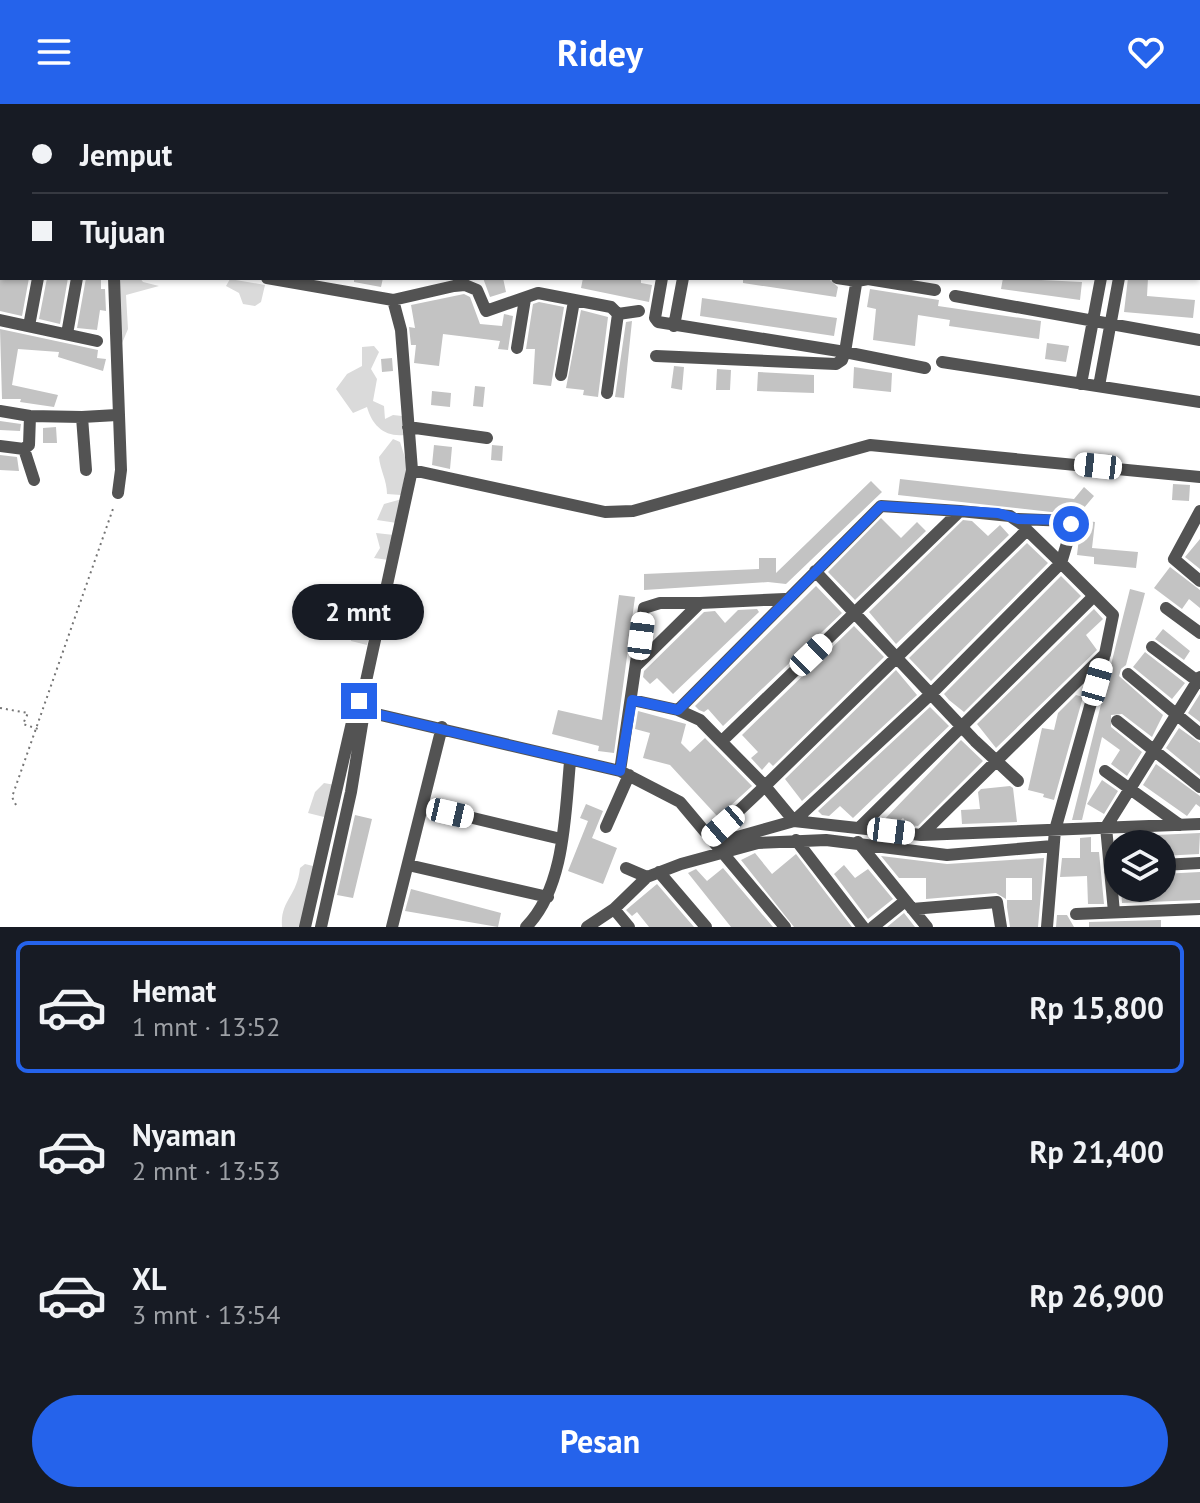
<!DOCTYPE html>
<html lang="id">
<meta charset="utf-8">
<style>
body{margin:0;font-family:"PT Sans",sans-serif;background:#20242c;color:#f1f3f6;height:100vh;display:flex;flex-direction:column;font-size:30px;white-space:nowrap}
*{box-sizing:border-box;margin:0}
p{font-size:26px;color:#9ea1a6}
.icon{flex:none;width:44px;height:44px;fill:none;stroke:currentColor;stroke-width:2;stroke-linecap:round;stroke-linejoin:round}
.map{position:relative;height:823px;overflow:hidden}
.panel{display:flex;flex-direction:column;background:#171b24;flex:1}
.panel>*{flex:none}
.top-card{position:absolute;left:0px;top:0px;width:1200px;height:176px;box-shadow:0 2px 6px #0004;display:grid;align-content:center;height:176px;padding:0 32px;background:#171b24}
.fabs{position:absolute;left:1104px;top:726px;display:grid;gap:16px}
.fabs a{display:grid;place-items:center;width:72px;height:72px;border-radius:50%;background:#171b24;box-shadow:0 2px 6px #0004;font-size:40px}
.end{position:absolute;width:36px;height:36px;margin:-18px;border:10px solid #2563eb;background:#fff;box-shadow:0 0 0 4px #fff}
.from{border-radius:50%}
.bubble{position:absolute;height:56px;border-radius:28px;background:#171b24;box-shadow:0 2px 6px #0004;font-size:26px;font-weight:700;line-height:56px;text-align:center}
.car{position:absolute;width:24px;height:48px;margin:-24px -12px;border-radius:10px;box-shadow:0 0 6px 2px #0007;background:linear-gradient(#fff 24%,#345 0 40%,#fff 0 76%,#345 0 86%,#fff 0)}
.top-card b{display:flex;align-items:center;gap:28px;height:76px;font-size:30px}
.top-card b+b{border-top:2px solid #363941}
.top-card i{width:20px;height:20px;background:#f1f3f6}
ul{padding:14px 0 0;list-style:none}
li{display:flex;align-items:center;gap:24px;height:132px;margin:0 16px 12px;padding:0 16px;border:4px solid transparent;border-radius:12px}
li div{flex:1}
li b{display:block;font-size:30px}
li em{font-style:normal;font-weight:700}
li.active{border-color:#2563eb}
li>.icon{width:72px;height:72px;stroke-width:1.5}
.action{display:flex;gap:16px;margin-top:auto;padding:16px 32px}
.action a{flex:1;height:92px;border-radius:48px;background:#2563eb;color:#fff;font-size:32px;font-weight:700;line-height:92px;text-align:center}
header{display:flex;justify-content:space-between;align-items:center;height:104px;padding:0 32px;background:#2563eb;color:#fff;font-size:36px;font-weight:700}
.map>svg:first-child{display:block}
.green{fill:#dadada}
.building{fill:#c3c3c3}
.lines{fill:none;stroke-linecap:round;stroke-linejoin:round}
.path{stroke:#757575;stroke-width:2;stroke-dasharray:2 4;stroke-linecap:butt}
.minor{stroke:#535353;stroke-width:12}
.route{stroke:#2563eb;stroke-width:10}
</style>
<header><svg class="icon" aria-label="menu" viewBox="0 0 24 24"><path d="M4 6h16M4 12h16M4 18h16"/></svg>Ridey<svg class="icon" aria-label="heart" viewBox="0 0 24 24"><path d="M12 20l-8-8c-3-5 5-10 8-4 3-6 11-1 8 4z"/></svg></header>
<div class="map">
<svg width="1200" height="823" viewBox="0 0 1200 823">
<rect width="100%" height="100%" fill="#fff"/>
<path class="green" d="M117 174H140L143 178 159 182 126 191 128 225 120 244Z
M230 175 265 181 261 198 255 202 243 200 239 189 226 182Z
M374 242 379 248 371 265 377 275 373 297 384 302 385 315 393 311 402 312 406 321 404 331C384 333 372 321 367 303L353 309 336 285 347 270 362 262V243Z
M393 335 400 338 407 360 401 391 387 390C387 376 380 366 379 353Z
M402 395 397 419 377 416 384 400Z
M376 429 394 431 389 456 374 454 380 444Z
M372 489 380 491 367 541 351 537C352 521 360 500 372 489Z
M324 679 335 681 328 714 308 709 315 688Z
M305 760 317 763 303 823H282C280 796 297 793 300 764Z"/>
<path class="building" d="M0 174H29L22 212 0 207Z
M47 174H68L60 220 39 215Z
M86 174H101V185H105L106 207 100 206 97 226 77 224Z
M354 174H383L381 183 354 178Z
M483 174H503L506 188 490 193Z
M583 174 641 176V179L652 181 649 198 581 184Z
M743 174H828L838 183 836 193 743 179Z
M1003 174 1082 178 1080 196 1001 185Z
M1128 174H1148L1147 192 1195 196 1193 214 1124 208Z
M870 185 939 196 938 202 1041 217 1039 235 949 222 950 216 918 211 915 242 873 236 876 205 867 203Z
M464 190 470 193 480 220 502 222 504 210 513 212 508 246 498 245 500 237 443 230 439 262 414 259 416 241H411L409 223 415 224 411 201Z
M702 194 837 214 834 232 700 212Z
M539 198 564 203 551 282 533 280 535 245H526L533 200Z
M581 206 608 213 598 293 583 291 584 286 566 284Z
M632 217 624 294 615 293 626 218Z
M0 225 98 246 97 254 106 255 103 267 58 253 59 248 18 245 12 281 58 291 54 303 20 298 21 295H2Z
M1047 239 1069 242 1066 258 1045 255Z
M392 254 393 267 382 268 381 255Z
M674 262 684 263 682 286 671 284Z
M854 263 892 269 891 288 853 284Z
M717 265 731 266 730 286H716Z
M758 268 814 271V289L757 287Z
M475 282 485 283 483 303 473 302Z
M432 287 451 289 450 303 431 301Z
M0 317 21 320 20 327 0 326Z
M56 323 57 339H43V324Z
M434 341 452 343 450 365 432 361Z
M492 341 503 342 502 357 491 356Z
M0 351 17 353 19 367 0 366Z
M900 375 1074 395 1084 383 1094 392 1078 411 898 391Z
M871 377 882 388 786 480 768 478 644 486V470L759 465V454H776V469Z
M1173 380 1190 381 1189 397 1172 396Z
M881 414 901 434 917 418 926 427 855 496 828 468Z
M963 416 972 417 988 432 1000 421 1009 431 896 540 869 508Z
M1081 416 1095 418 1092 444 1138 448 1136 464 1094 460V453L1077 451Z
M1200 435V465L1185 453Z
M1027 439 1048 459 931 577 909 554Z
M1170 463 1200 486V504L1189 495 1182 505 1154 484Z
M1061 472 1081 492 964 608 949 596 944 590Z
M816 482 842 509 723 622 708 605 704 608 699 606 695 602Z
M1130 485 1145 489 1126 561 1121 565 1119 572 1163 611 1152 633 1122 610 1111 611V623L1142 648 1127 672 1111 660 1120 646 1102 633 1082 716H1072Z
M619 491 635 493 614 649 598 647 599 642 552 630 558 606 602 616Z
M757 505 759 508 673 590 657 574 650 580 643 573 644 567 704 508 715 507 725 519 738 506Z
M1094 505 1103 515 1086 531 1097 546 996 644 977 620Z
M854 522 884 553 773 662 769 658 762 666 751 654 758 648 742 631Z
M1163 525 1190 547 1184 556 1155 535Z
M1145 548 1185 579 1172 595 1133 563Z
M896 566 917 591 802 697 785 675Z
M1200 590V618L1188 609Z
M1076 591 1083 593 1054 696 1043 693 1044 690 1028 686 1042 624 1054 626 1058 609Z
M930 603 949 622 853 714 840 702 829 712 822 711 818 707Z
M638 607 686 620 681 639 690 648 705 634 752 682 718 713 670 661 643 654 650 629 635 625Z
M1179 624 1200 639V672L1166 644Z
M961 636 983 657 918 722 909 721 903 714 897 719 882 718Z
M1156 660 1200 692V703L1196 700 1187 712 1143 681Z
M1102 676 1118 687 1104 710 1087 700Z
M1010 682 1013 684 1017 718 962 720 961 706 980 705 978 688 981 685Z
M586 700 603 707 592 734 617 744 603 780 568 767 588 717 580 714Z
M355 711 372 715 353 794 337 791Z
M1200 729 1199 750 1162 752V740H1135L1134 732Z
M1091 733V748H1099L1104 800H1088L1087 772 1060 773 1062 754H1080V734Z
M755 749 772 770 796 750 852 823H794L741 756Z
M881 752 947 760 1044 754 1038 823H1010L1007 803V796H1032V774H1006V795L996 789 926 795V774H899Z
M844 761 855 774 868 765 893 795 868 815 834 770Z
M723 764 773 823H731L688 769 696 765 707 777Z
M1200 768V796L1122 799 1121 785 1162 784V770Z
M657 780 694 823H649L637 808 632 812 626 806Z
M411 785 501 809 498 823 405 807Z
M904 809 915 823H887Z
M1057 811H1067L1074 823H1056Z
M1161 816V823H1089V818Z"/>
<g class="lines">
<path class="path" d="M0 604 28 609 23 620 38 625
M16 701 12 693 114 402"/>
<path class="minor" d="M108 0 113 2
M314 0 325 2
M782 0 794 2
M857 0 868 2
M1197 0 1200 1
M29 2 30 0
M69 2 70 0
M693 2V0
M711 2 712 0
M913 2 914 0
M964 2 966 0
M1128 2V0
M1146 2 1147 0
M1198 79H1200
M1198 91 1200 92
M0 154 2 144
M1198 164H1200
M114 174 121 366 118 389
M267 174 393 196 401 226 412 366 363 591 355 605 305 823
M662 174 655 214 658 218 845 248 857 174
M837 174 857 177 868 175 935 186
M955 192 1200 236
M393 196 454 182 465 181 477 186 486 207 538 189 611 203 618 210
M618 210 639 207
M0 216 97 237
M29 222 38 174
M674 222 683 174
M67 230 77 174
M517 244 525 195
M656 252 836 260 842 256 845 248 925 264
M942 258 1200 298
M561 271 574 197
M1081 280 1101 174
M1099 282 1119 174
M607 289 618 210
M0 307 30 312 82 313 86 366
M82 313 117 311
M408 323 487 334
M0 342 24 345 34 376
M24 345 29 341 30 312
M412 366 605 408 633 407 870 341 1200 373
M1200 407 1174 455 1200 477
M815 467 975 637 1018 677
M1166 504 1200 529
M1152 543 1200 579
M637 561 700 499 785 495
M1128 570 1200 630
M632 596 678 606 700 616 765 682 711 733
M355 605 620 667 680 698 785 823
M678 606 881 402 960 407
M1117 617 1200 683
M723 636 960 407 1010 412 1023 421
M620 667 644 504 660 499H700
M1105 667 1180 721
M423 702 561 735
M606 723 629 671
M860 723 1093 493
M1106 723 1200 573
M1106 723 1114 808
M921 731 1105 550 1113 511 1061 459 932 589 794 717 765 682 1027 426 1061 459 1071 426 1069 417 1018 415
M796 736 863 823
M858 738 927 823
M716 739 794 717 921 731 1200 720
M408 761 548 793
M1162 761 1200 759
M626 764 647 773
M659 768 706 823
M614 805 629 823
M912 805 997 798 1001 823
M1076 810 1200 805
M321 823 351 688 365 602
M392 823 442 623
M526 823C565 784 565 710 570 658
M587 823 614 805 647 773 681 760 758 739 826 736 947 751 1053 742
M873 823 905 797
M1047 823 1055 726 1104 553"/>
</g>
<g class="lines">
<path class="route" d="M359 597 355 605 620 667 632 596 678 606 881 402 998 409 1018 415 1065 416 1071 420"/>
</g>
</svg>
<div class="fabs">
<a><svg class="icon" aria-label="layers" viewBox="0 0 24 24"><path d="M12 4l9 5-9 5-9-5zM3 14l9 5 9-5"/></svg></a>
</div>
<i class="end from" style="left:1071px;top:420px"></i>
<i class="end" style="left:359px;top:597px"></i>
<div class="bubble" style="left:292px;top:480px;width:132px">2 mnt</div>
<i class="car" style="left:1098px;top:362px;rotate:276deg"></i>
<i class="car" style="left:641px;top:532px;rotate:7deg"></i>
<i class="car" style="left:811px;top:551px;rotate:46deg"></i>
<i class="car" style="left:1097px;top:578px;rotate:16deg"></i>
<i class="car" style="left:450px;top:709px;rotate:103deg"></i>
<i class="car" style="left:723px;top:722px;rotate:229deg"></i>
<i class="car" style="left:891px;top:727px;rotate:97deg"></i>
<div class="top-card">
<b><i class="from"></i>Jemput</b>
<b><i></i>Tujuan</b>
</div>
</div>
<section class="panel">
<ul>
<li class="active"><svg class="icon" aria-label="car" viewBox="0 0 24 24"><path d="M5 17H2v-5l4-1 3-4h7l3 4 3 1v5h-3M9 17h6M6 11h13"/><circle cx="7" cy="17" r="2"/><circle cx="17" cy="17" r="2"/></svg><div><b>Hemat</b><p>1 mnt · 13:52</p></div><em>Rp 15,800</em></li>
<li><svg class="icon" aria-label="car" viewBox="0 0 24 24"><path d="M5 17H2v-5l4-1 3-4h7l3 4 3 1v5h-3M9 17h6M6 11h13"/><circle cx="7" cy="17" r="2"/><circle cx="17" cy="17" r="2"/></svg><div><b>Nyaman</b><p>2 mnt · 13:53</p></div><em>Rp 21,400</em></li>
<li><svg class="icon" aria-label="car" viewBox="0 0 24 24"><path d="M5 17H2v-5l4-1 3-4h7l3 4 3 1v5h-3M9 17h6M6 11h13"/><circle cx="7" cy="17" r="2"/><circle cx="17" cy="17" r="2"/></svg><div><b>XL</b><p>3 mnt · 13:54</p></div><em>Rp 26,900</em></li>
</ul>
<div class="action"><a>Pesan</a></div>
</section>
